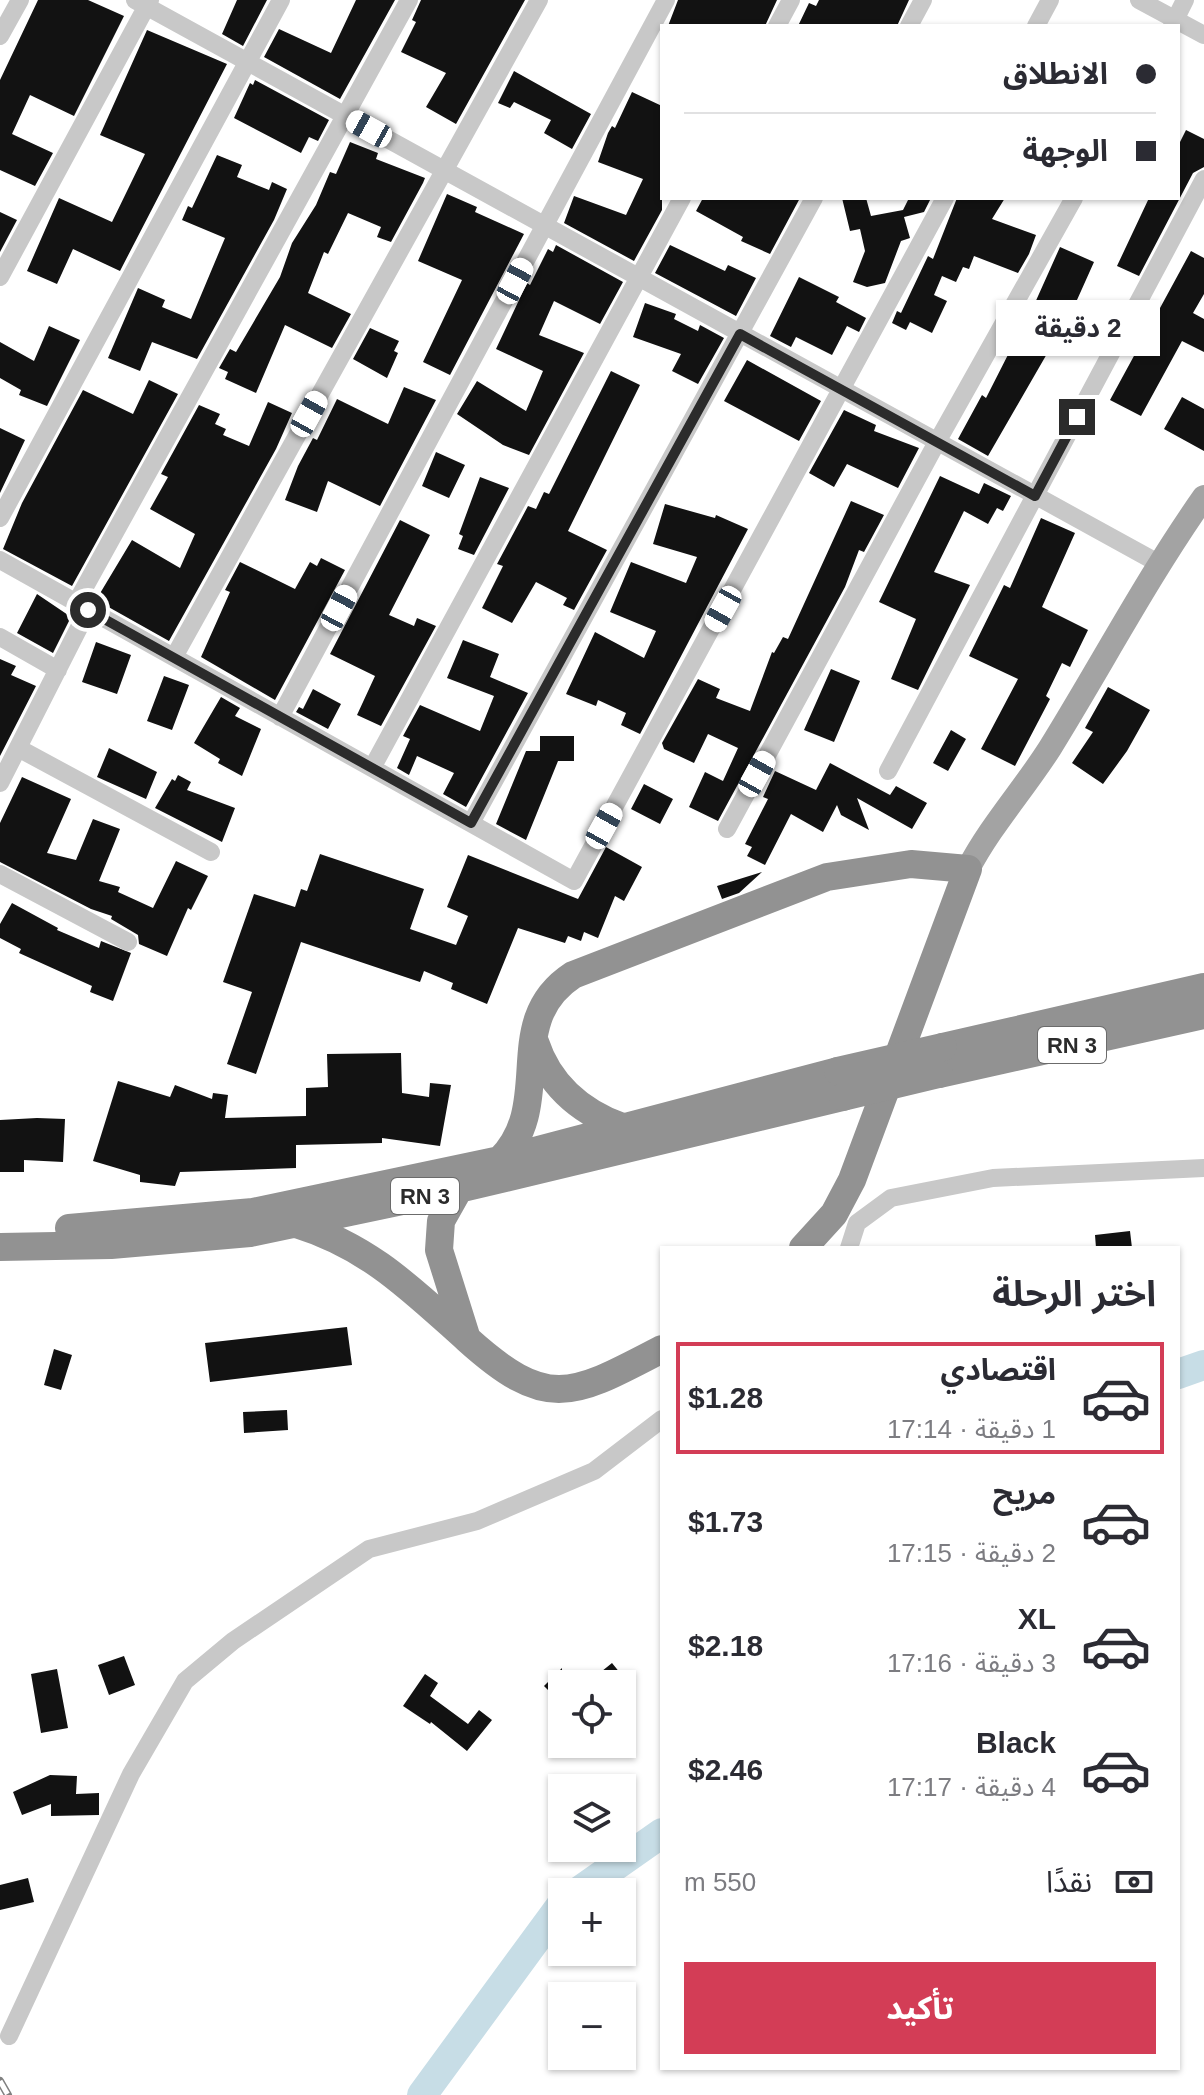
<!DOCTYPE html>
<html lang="ar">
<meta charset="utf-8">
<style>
body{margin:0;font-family:Helvetica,"Noto Sans Arabic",sans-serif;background:#f2f2f3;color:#2b2b33;direction:rtl;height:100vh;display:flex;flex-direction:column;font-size:30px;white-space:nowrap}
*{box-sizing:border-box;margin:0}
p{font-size:26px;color:#7c7c81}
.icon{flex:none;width:44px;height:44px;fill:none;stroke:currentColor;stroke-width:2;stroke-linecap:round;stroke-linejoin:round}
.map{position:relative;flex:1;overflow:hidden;direction:ltr}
.details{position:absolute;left:660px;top:1246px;width:520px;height:824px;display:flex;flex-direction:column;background:#fff;border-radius:0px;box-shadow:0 2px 6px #0004;direction:rtl}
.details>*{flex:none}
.hud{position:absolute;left:660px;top:24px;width:520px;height:176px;border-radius:0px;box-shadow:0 2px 6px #0004;direction:rtl;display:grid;align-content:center;height:176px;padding:0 24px;background:#fff}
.buttons{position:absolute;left:548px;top:1670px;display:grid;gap:16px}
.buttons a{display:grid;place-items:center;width:88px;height:88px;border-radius:0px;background:#fff;box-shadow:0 2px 6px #0004;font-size:40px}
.end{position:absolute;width:36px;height:36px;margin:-18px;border:10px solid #2b2b2b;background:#fff;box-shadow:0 0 0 4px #fff}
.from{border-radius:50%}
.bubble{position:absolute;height:56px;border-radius:0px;background:#fff;box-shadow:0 2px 6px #0004;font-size:26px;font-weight:700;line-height:56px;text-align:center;direction:rtl}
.car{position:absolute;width:24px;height:48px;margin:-24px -12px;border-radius:10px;box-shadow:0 0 6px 2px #0007;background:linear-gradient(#fff 24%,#345 0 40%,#fff 0 76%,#345 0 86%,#fff 0)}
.hud b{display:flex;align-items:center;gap:28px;height:76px;font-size:30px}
.hud b+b{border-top:2px solid #e1e1e2}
.hud i{width:20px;height:20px;background:#2b2b33}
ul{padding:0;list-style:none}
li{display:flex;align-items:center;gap:24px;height:112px;margin:0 16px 12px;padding:0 8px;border:4px solid transparent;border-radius:0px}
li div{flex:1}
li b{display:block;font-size:30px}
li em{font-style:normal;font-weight:700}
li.current{border-color:#d33d56}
li>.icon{width:72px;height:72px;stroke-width:1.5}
h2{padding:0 24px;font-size:36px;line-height:96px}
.pay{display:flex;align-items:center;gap:20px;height:88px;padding:0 24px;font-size:30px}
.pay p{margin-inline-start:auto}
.button{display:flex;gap:16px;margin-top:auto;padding:16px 24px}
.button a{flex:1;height:92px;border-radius:0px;background:#d33d56;color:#fff;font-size:32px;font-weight:700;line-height:92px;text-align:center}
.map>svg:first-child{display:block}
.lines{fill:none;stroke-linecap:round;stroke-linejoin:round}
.river{stroke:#c7dde6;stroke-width:30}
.building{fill:#121212}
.minor{stroke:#c8c8c8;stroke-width:18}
.major{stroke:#a3a3a3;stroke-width:24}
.highway{stroke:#929292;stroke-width:28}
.rail-casing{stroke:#808080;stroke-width:8}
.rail{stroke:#fff;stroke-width:5;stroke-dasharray:15;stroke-linecap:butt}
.highway-bridge{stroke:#929292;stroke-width:28}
.route{stroke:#2b2b2b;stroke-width:10}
.labels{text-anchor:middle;stroke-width:8;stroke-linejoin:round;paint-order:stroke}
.shield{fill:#fff;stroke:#6b6b6b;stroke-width:2}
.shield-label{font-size:22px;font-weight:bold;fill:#2b2b2b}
</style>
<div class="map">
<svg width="1204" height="2095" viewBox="0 0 1204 2095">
<rect width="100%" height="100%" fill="#fff"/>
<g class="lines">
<path class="river" d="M1178 1374 1204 1365
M578 1892 662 1833
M422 2095 562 1904"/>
</g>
<path class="building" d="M38 0H88L124 16 74 116 30 95 12 134 53 153 35 186 0 170V80Z
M237 0H267L243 46 222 34Z
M356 0H395L340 99 264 57 279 29 331 53Z
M421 0H525L456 124 426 107 446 73 401 52 416 22 412 20Z
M678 0H777L765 26H668Z
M819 0H909L897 26H798L809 3 816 6Z
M147 30 227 64 120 271 73 249 57 284 27 271 59 198 112 222 145 154 100 135Z
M514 71 591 114 572 149 544 133 551 120 514 102 510 108 498 103Z
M255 80 329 120 318 141 309 137 301 153 234 118 250 83 253 85Z
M632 92 662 106V210L634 261 564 223 574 196 626 215 643 179 598 162 608 133 612 126 615 128Z
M1186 130 1204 139V167L1193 173 1139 276 1117 266 1149 198H1178V146Z
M350 142 378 153 376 159 425 178 423 183 391 242 377 237 381 227 348 213 328 254 324 252 308 293 351 314 332 348 285 325 256 393 225 379 228 372 219 368 230 349 236 352 280 277 292 243 316 205 330 172 336 174Z
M217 155 242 165 237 177 269 190 272 182 287 189 274 220 197 359 152 342 140 371 108 358 138 288 165 300 162 307 191 319 225 238 182 220 188 206 192 208Z
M447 194 477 207 475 212 524 234 450 375 423 362 462 280 418 261Z
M703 198H800L770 254 741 241 743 237 696 211Z
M842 198H866L871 216 903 210 909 198H931L924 212 904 217 910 238 901 241 885 283 867 287 853 282 865 251 860 229 850 231Z
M957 198H1005L992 219 1036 235 1029 254 1018 273 974 256 969 269 963 267 956 282 942 276 934 295 947 301 932 333 910 322 906 330 892 323 897 311 901 313 928 256 933 259Z
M0 212 17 220 0 252Z
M556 245 623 282 600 324 554 301 539 335 584 353 529 455 503 445 457 414 477 381 526 411 543 371 496 349 527 283 530 285 548 249 553 252Z
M670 245 725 271 728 265 756 278 736 316 655 273Z
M1060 247 1094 262 1064 329 1030 314Z
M1191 251 1204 258V294L1193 313 1204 319V352L1182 341 1141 416 1110 400Z
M799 277 839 297 836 302 866 318 859 332 847 326 832 355 796 337 791 347 770 336Z
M645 303 676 314 674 319 698 331 700 325 724 338 698 384 672 371 681 354 633 337Z
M49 326 80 340 47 406 19 395 21 390 0 378V342L34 361Z
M370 328 399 341 394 351 398 353 387 378 353 359Z
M1017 337 1048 352 988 456 958 439 982 395 986 398Z
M747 360 821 401 799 441 724 401Z
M611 371 640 385 568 531 607 550 574 610 563 605 567 598 536 582 512 623 482 608 503 566 497 564 528 506 536 509 544 492 549 494Z
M149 380 178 394 72 586 3 549 22 503 83 390 133 414Z
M404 387 436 400 380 506 328 481 317 512 285 500 298 466 313 438 317 440 337 399 388 424Z
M1182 397 1204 409V451L1164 429Z
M268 402 292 413 276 449 169 641 96 600 132 540 180 568 195 534 150 509 168 477 161 474 199 405 220 414 215 424 226 429 223 435 249 446Z
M844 410 876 425 874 431 919 448 898 488 847 464 834 487 809 473Z
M0 428 25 440 0 493Z
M436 452 465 465 449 498 422 486Z
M940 476 979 494 984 483 1011 496 1003 511 997 508 988 524 964 511 934 572 970 585 918 690 891 679 916 619 879 602Z
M480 477 509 488 474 555 458 549 463 536 459 534Z
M851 501 884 515 864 552 859 550 845 587 718 821 689 807 705 772 723 781 738 748 708 734 694 763 664 749 662 743 698 679 720 689 716 698 750 711 772 652 774 653 783 637 788 639Z
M665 504 715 518 716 515 748 529 640 734 621 725 626 713 598 700 596 706 566 694 595 632 644 658 656 631 610 612 631 562 686 583 697 557 653 544Z
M1041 518 1075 533 1042 607 1088 630 1070 667 1062 663 1046 696 1050 699 1015 766 981 749 1018 679 969 656 1004 585 1010 588Z
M400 520 430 535 389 615 414 626 417 618 436 626 381 726 357 715 375 676 330 654Z
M321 558 345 570 275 700 201 657 230 592 225 590 240 562 295 589 310 562 317 566Z
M37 594 71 617 53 653 17 633Z
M463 640 499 654 490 677 528 693 466 807 443 794 454 773 417 756 409 775 397 768 410 739 403 736 420 705 480 731 494 696 447 678Z
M96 642 131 655 117 694 82 682Z
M0 659 16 666 11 675 36 686 0 756Z
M831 669 860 681 834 742 804 730Z
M164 676 189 685 172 730 147 721Z
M1108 687 1150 710 1127 751 1103 784 1072 763 1093 732 1085 728Z
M313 689 341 704 328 729 296 712 299 707 303 709Z
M221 697 240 708 235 716 261 729 242 776 218 763 220 759 194 743Z
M951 730 966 739 948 771 933 763Z
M540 736H574V761H558L526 840 496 824 526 751H540Z
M109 748 157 772 146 799 97 777Z
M830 763 890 795 896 786 927 803 912 829 857 798 869 830 841 815 837 805 823 832 791 814 765 865 747 856 752 847 745 844 768 799 763 797 775 771 816 790Z
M178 775 191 782 187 790 235 808 222 842 155 808 172 779 175 781Z
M22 777 71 799 47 853 76 860 93 819 120 829 99 881 120 887 118 892 153 908 176 861 208 876 191 910 188 908 167 956 139 944 138 935 111 919 112 916 91 909 0 862V823Z
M644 784 673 799 660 824 631 809Z
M606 847 642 867 624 901 615 896 598 938 584 932 581 941 568 936 565 943 518 928 487 1004 451 989 453 983 424 971 420 982 301 942 256 1074 227 1064 252 992 223 982 254 894 295 907 301 889 307 891 320 854 424 889 410 929 456 945 468 916 447 907 468 855 578 899Z
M762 872 739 893 722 899 717 886Z
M12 903 58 928 57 930 99 948 101 941 131 953 113 1001 90 992 92 986 19 953 21 949 0 938V924Z
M401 1053 402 1093 429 1097 430 1083 451 1085 440 1146 382 1138V1143L296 1145V1168L180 1172 175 1186 140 1182V1175L93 1161 118 1081 170 1097 175 1085 212 1099 213 1093 228 1095 225 1118 306 1116V1088L328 1087 327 1054Z
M37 1118 65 1119 63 1162 24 1160V1172H0V1120Z
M1130 1231 1132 1248H1096L1095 1235Z
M347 1327 352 1365 210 1382 205 1343Z
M54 1349 72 1355 61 1390 44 1385Z
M287 1410 288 1430 244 1433 243 1412Z
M124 1656 135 1685 109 1695 98 1665Z
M612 1663 629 1684H586Z
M562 1668V1704L544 1686Z
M57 1669 68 1728 41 1733 31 1674Z
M425 1674 438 1683 430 1696 468 1724 479 1710 492 1720 467 1751 431 1722 430 1724 403 1706Z
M50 1775 77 1776 76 1794 99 1793V1815L51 1816V1804L22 1815 13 1792Z
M28 1878 34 1902 0 1910V1885Z"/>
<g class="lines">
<path class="minor" d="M135 0 1158 563
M1139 0 1204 35
M777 26 791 0
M909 26 923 0
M1036 26 1050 0
M1172 26 1185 0
M0 36 20 0
M0 277 150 0
M0 518 281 0
M0 560 574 881 945 198
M76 603 409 0
M0 637 58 670
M174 657 539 0
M280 717 666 0
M18 748 211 852
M372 768 682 198
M888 771 1204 179
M0 783 88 610
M471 823 814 198
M727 829 937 442 1074 198
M0 874 128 942
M849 1248 857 1223 891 1198 993 1178 1204 1168
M9 2036 131 1774 185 1681 233 1641 369 1549 477 1521 594 1471 662 1419"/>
<path class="major" d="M968 869C991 825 1024 789 1050 748 1102 664 1147 578 1204 497"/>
<path class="highway" d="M535 1042C549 1085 581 1112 622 1127
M943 1047 1204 987
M939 1074 1204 1015
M500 1160C557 1103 501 1022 573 975L827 877 911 864 968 869 852 1180 834 1214 803 1248
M296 1224C370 1247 411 1289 467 1339L439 1250 441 1221 459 1189
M69 1228 253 1212 500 1160 838 1071
M0 1247 111 1245 250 1233 459 1189 843 1097
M467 1339C548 1412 572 1396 662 1349"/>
<g class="rail-casing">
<path id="rail" d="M0 2081 8 2095"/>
</g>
<use href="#rail" class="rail"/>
<path class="highway-bridge" d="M838 1071 943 1047
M843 1097 939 1074"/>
</g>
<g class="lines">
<path class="route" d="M88 610 471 823 740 334 1035 496 1077 417"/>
</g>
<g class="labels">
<g class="shield">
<rect x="1038" y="1027" width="68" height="36" rx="6"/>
<rect x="391" y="1178" width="68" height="36" rx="6"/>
</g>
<g class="shield-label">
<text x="1072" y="1053">RN 3</text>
<text x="425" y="1204">RN 3</text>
</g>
</g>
</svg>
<div class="buttons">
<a><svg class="icon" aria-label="locate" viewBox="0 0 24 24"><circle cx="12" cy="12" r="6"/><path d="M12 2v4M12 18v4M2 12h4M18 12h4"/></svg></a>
<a><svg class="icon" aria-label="layers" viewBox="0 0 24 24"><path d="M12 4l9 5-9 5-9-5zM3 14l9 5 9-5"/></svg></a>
<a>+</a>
<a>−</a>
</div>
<i class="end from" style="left:88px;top:610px"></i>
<i class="end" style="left:1077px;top:417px"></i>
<div class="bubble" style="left:996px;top:300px;width:164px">2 دقيقة</div>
<i class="car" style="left:369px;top:129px;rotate:299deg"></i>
<i class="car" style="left:515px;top:281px;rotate:28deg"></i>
<i class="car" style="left:309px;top:414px;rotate:29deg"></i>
<i class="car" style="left:339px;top:608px;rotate:28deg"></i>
<i class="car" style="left:723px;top:609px;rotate:209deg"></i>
<i class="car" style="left:757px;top:774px;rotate:29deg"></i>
<i class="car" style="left:604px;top:826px;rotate:29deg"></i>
<div class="hud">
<b><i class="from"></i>الانطلاق</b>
<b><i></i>الوجهة</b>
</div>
<section class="details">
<h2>اختر الرحلة</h2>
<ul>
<li class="current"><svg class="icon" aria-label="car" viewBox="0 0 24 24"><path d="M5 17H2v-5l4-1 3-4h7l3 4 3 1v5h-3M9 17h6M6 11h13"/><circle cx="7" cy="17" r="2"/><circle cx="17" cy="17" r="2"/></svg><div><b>اقتصادي</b><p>1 دقيقة · 17:14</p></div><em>$1.28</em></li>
<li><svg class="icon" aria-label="car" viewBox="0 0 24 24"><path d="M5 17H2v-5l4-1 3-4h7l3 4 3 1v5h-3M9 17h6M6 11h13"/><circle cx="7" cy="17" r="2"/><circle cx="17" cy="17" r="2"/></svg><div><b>مريح</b><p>2 دقيقة · 17:15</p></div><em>$1.73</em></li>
<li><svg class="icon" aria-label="car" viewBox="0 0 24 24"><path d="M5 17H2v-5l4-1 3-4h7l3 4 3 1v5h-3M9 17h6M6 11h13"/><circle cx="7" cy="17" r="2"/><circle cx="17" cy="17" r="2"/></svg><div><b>XL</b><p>3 دقيقة · 17:16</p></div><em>$2.18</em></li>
<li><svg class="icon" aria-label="car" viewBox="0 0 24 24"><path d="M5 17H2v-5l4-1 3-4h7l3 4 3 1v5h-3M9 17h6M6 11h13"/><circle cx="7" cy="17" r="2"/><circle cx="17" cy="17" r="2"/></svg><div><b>Black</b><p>4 دقيقة · 17:17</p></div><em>$2.46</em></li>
</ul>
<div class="pay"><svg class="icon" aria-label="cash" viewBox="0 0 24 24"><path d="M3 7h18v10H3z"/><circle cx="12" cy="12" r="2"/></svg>نقدًا<p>550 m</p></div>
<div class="button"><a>تأكيد</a></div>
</section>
</div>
